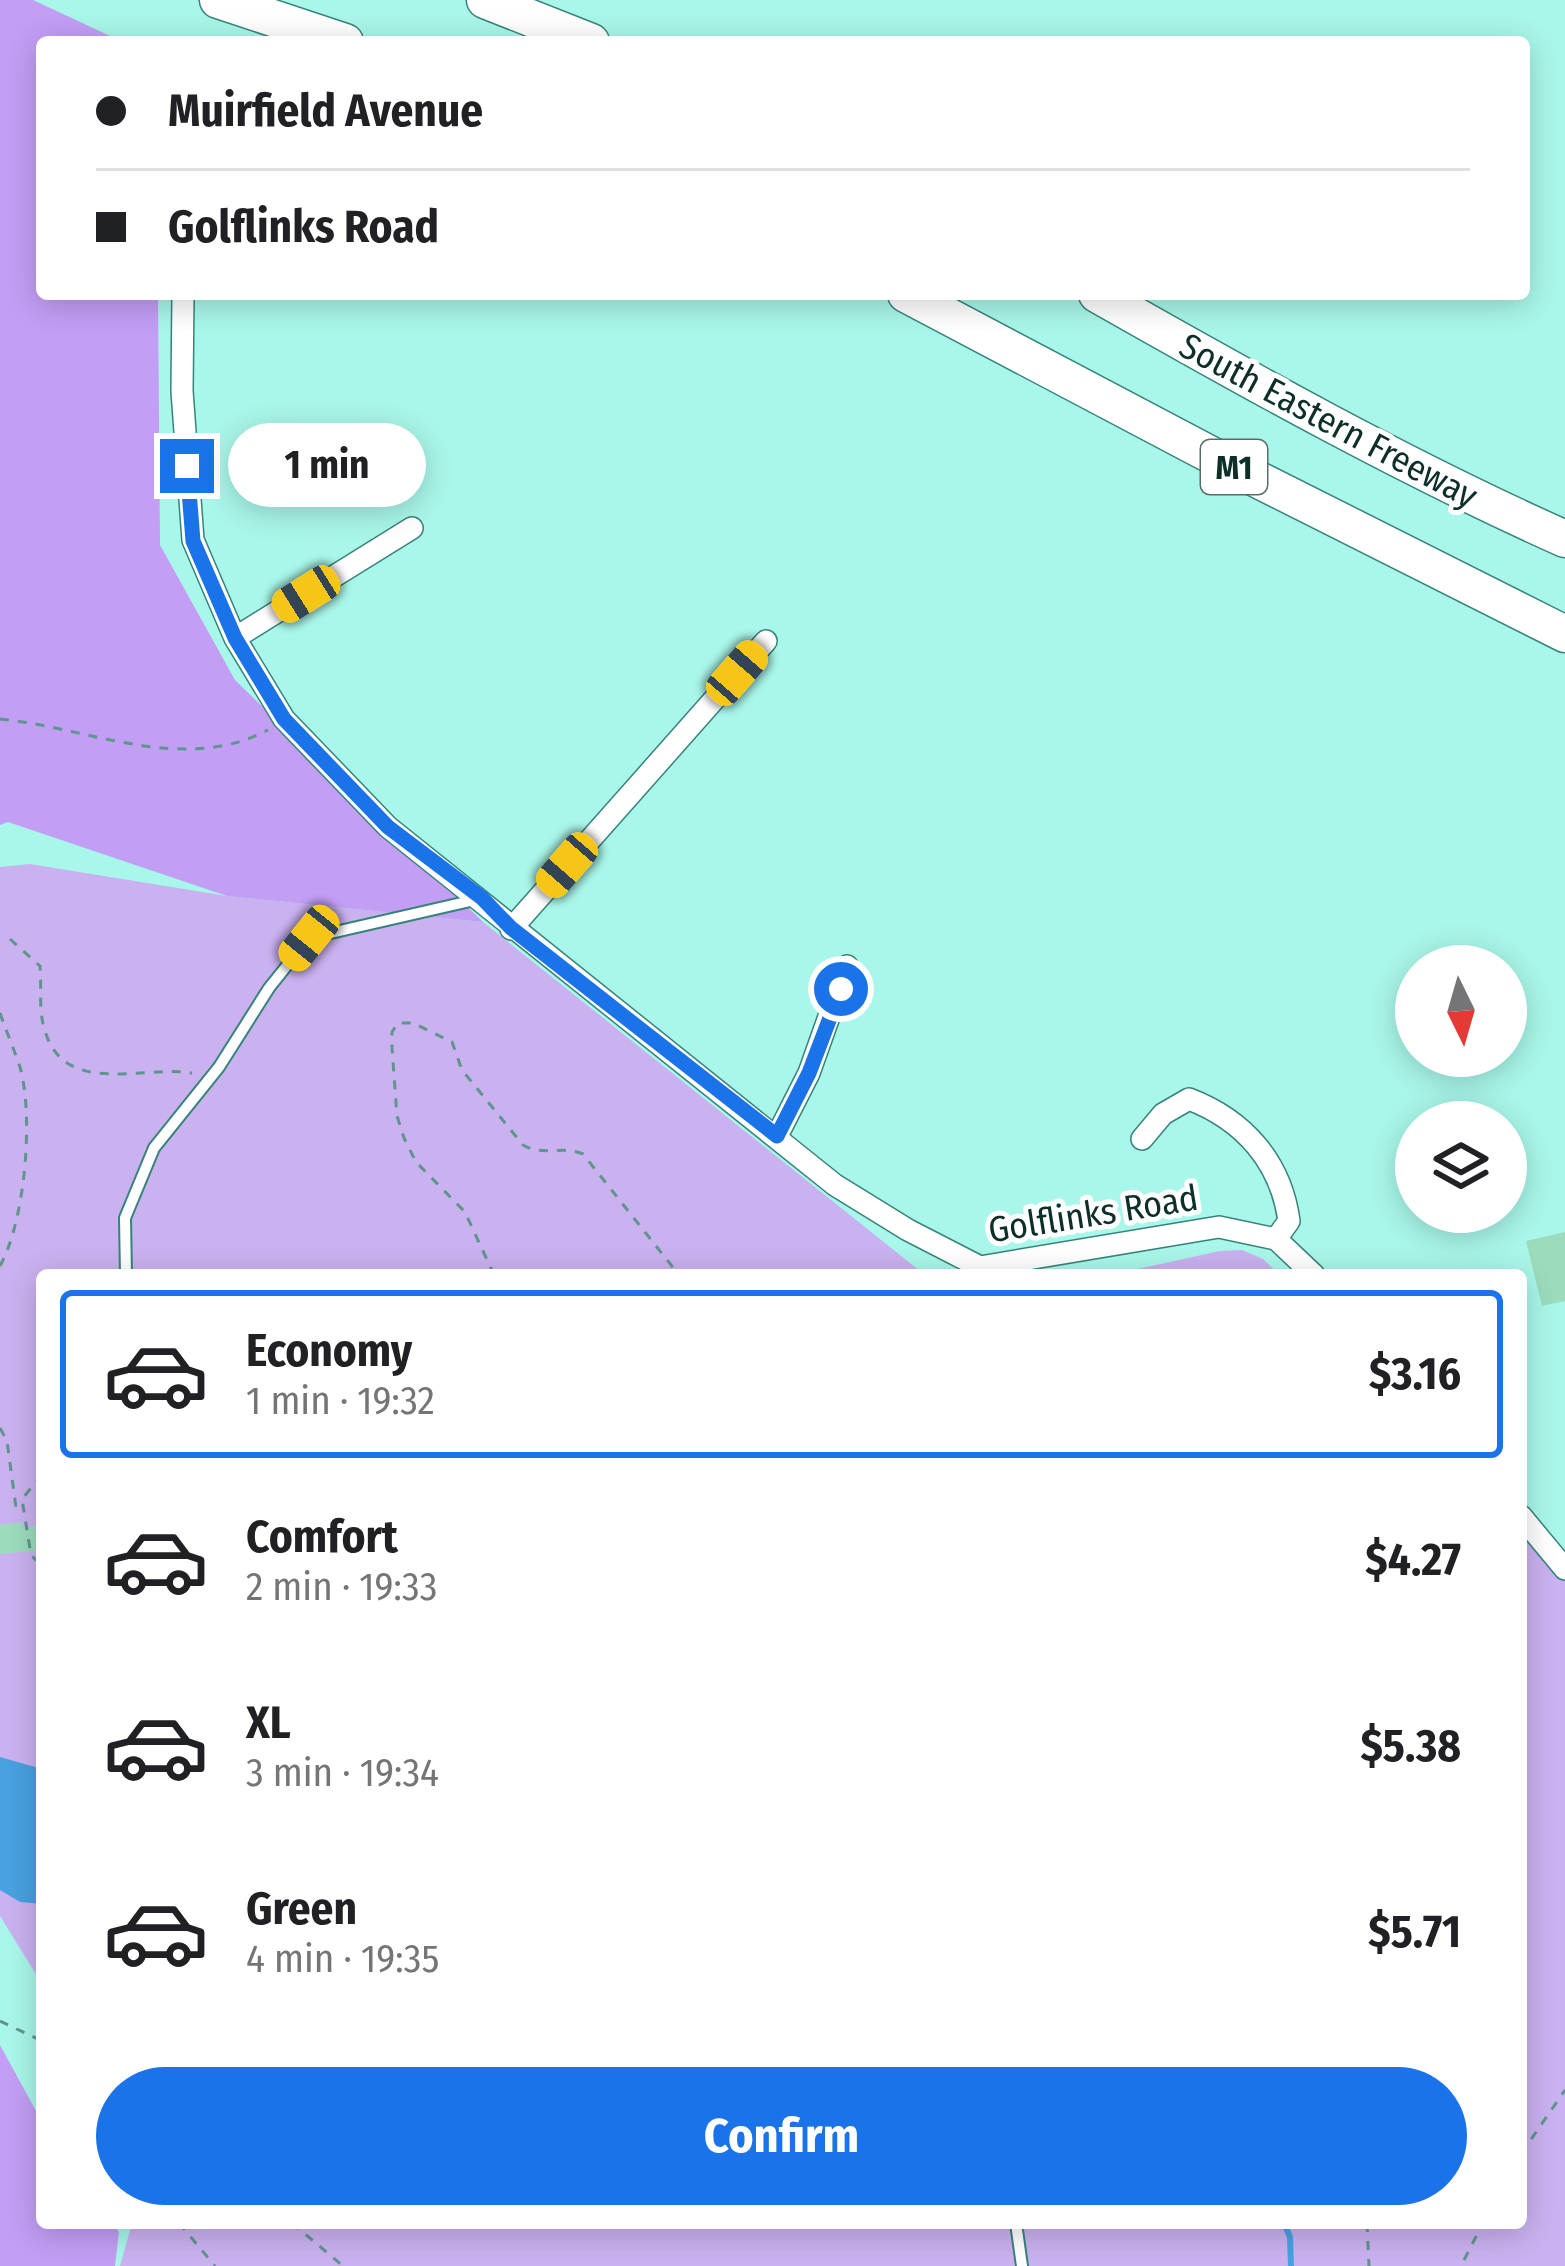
<!DOCTYPE html>
<meta charset="utf-8">
<style>
body{margin:0;font-family:"Fira Sans Condensed",sans-serif;background:#f6f6f6;color:#202124;height:100vh;display:flex;flex-direction:column;font-size:45px;white-space:nowrap}
*{box-sizing:border-box;margin:0}
p{font-size:39px;color:#757577}
.icon{flex:none;width:66px;height:66px;fill:none;stroke:currentColor;stroke-width:2;stroke-linecap:round;stroke-linejoin:round}
.map{position:relative;flex:1;overflow:hidden}
.drawer{position:absolute;left:36px;top:1269px;width:1491px;height:960px;display:flex;flex-direction:column;background:#fff;border-radius:12px;box-shadow:0 6px 30px #0003}
.drawer>*{flex:none}
.guide{position:absolute;left:36px;top:36px;width:1494px;height:264px;border-radius:12px;box-shadow:0 6px 30px #0003;display:grid;align-content:center;height:264px;padding:0 60px;background:#fff}
.needle{width:78px;rotate:175deg}
.tools{position:absolute;left:1395px;top:945px;display:grid;gap:24px}
.tools a{display:grid;place-items:center;width:132px;height:132px;border-radius:50%;background:#fff;box-shadow:0 6px 30px #0003;font-size:60px}
.end{position:absolute;width:54px;height:54px;margin:-27px;border:15px solid #1a73e8;background:#fff;box-shadow:0 0 0 6px #fff}
.from{border-radius:50%}
.bubble{position:absolute;height:84px;border-radius:42px;background:#fff;box-shadow:0 6px 30px #0003;font-size:39px;font-weight:700;line-height:84px;text-align:center}
.car{position:absolute;width:36px;height:72px;margin:-36px -18px;border-radius:15px;box-shadow:0 0 9px 3px #0007;background:linear-gradient(#f5c518 24%,#345 0 40%,#f5c518 0 76%,#345 0 86%,#f5c518 0)}
.guide b{display:flex;align-items:center;gap:42px;height:114px;font-size:45px}
.guide b+b{border-top:3px solid #e0e0e0}
.guide i{width:30px;height:30px;background:#202124}
ul{padding:21px 0 0;list-style:none}
li{display:flex;align-items:center;gap:36px;height:168px;margin:0 24px 18px;padding:0 36px;border:6px solid transparent;border-radius:12px}
li div{flex:1}
li b{display:block;font-size:45px}
li em{font-style:normal;font-weight:700}
li.on{border-color:#1a73e8}
li>.icon{width:108px;height:108px;stroke-width:1.5}
.action{display:flex;gap:24px;margin-top:auto;padding:24px 60px}
.action a{flex:1;height:138px;border-radius:72px;background:#1a73e8;color:#fff;font-size:48px;font-weight:700;line-height:138px;text-align:center}
.map>svg:first-child{display:block}
.green{fill:#cab1f0}
.forest{fill:#c29ef5}
.water{fill:#48a1e0}
.lines{fill:none;stroke-linecap:round;stroke-linejoin:round}
.stream{stroke:#48a1e0;stroke-width:6}
.building{fill:#9cdcbd}
.service-casing{stroke:#368479;stroke-width:14}
.minor-casing{stroke:#368479;stroke-width:24}
.motorway-casing{stroke:#368479;stroke-width:39}
.path{stroke:#5e968d;stroke-width:3;stroke-dasharray:9 9;stroke-linecap:butt}
.service{stroke:#fff;stroke-width:10}
.minor{stroke:#fff;stroke-width:21}
.motorway{stroke:#fff;stroke-width:36}
.route{stroke:#1a73e8;stroke-width:15}
.labels{text-anchor:middle;stroke-width:10;stroke-linejoin:round;paint-order:stroke}
.shield{fill:#fff;stroke:#566d69;stroke-width:3}
.shield-label{font-size:33px;font-weight:bold;fill:#0d2e29}
.street-label{font-size:36px;fill:#0d2e29;stroke:#fff}
</style>
<div class="map">
<svg width="1565" height="2266" viewBox="0 0 1565 2266">
<rect width="100%" height="100%" fill="#a9f7ea"/>
<path class="green" d="M30 864 227 896 483 922 925 1275H42V2010L37 1976 0 1916V867Z
M1242 1250 1263 1259 1280 1275H1110L1220 1251Z
M1521 1514 1565 1558V2266H120L132 2223H1521Z"/>
<path class="forest" d="M0 0H33L123 42H42V294H158L160 545 235 680 483 922 227 896 8 822 0 825Z
M0 2045 42 2122V2223H112L119 2232 115 2266H0Z"/>
<path class="water" d="M0 1757 42 1769V1904L20 1902 0 1890Z"/>
<g class="lines">
<path class="stream" d="M1284 2223 1290 2237 1291 2266"/>
</g>
<path class="building" d="M1565 1232V1301L1542 1306 1526 1241Z
M21 1522 22 1528 42 1525V1550L0 1554V1525Z"/>
<g class="lines">
<g class="service-casing">
<path id="service" d="M126 1275 125 1218 154 1148 219 1067 269 988 309 938 479 899
M1016 2223 1022 2266"/>
</g>
<g class="minor-casing">
<path id="minor" d="M183 294 182 391 193 540 235 638 284 719 388 827 835 1185 908 1230 980 1267 1219 1227 1276 1239 1314 1275
M235 638 412 528
M511 929 766 641
M777 1136 809 1073 847 966
M1142 1139 1163 1114 1189 1099C1244 1120 1281 1162 1289 1221L1276 1239
M1521 1516 1565 1569"/>
</g>
<g class="motorway-casing">
<path id="motorway" d="M218 0 345 42
M485 0 591 42
M906 294 1249 475 1565 634
M1097 294C1250 381 1404 467 1565 539"/>
</g>
<path class="path" d="M0 719C87 727 182 775 268 730
M10 939 40 966C42 988 38 1010 45 1031 65 1097 141 1065 192 1073
M0 1013C6 1031 14 1049 20 1067 34 1117 25 1221 0 1266
M494 1275 465 1212 416 1162 404 1138 397 1116 392 1048V1032L398 1023H413L452 1042 462 1070 523 1145C543 1157 562 1145 583 1154L679 1275
M0 1428 7 1441 17 1515
M42 1475 22 1499 31 1555 42 1566
M0 2021 42 2041
M1521 2154 1565 2090
M179 2223 215 2266
M292 2223 343 2266
M1367 2223 1369 2266
M1464 2260 1483 2223"/>
<use href="#service" class="service"/>
<use href="#minor" class="minor"/>
<use href="#motorway" class="motorway"/>
</g>
<g class="lines">
<path class="route" d="M187 466 193 541 235 638 284 719 388 827 482 898 511 928 777 1136 809 1073 841 989"/>
</g>
<g class="labels">
<rect class="shield" x="1201" y="440" width="66" height="54" rx="9"/>
<g class="shield-label">
<text x="1234" y="479">M1</text>
</g>
<g class="street-label">
<text transform="translate(1329 420) rotate(28)" y="13">South Eastern Freeway</text>
<text transform="translate(1093 1213) rotate(-9)" y="13">Golflinks Road</text>
</g>
</g>
</svg>
<div class="tools">
<a><svg class="needle" viewBox="-14 -14 28 28"><path d="M0-13l5 13h-10z" fill="#e53935"/><path d="M0 13l5-13h-10z" fill="#757577"/></svg></a>
<a><svg class="icon" aria-label="layers" viewBox="0 0 24 24"><path d="M12 4l9 5-9 5-9-5zM3 14l9 5 9-5"/></svg></a>
</div>
<i class="end from" style="left:841px;top:989px"></i>
<i class="end" style="left:187px;top:466px"></i>
<div class="bubble" style="left:228px;top:423px;width:198px">1 min</div>
<i class="car" style="left:306px;top:594px;rotate:238deg"></i>
<i class="car" style="left:737px;top:673px;rotate:41deg"></i>
<i class="car" style="left:567px;top:865px;rotate:221deg"></i>
<i class="car" style="left:309px;top:938px;rotate:219deg"></i>
<div class="guide">
<b><i class="from"></i>Muirfield Avenue</b>
<b><i></i>Golflinks Road</b>
</div>
<section class="drawer">
<ul>
<li class="on"><svg class="icon" aria-label="car" viewBox="0 0 24 24"><path d="M5 17H2v-5l4-1 3-4h7l3 4 3 1v5h-3M9 17h6M6 11h13"/><circle cx="7" cy="17" r="2"/><circle cx="17" cy="17" r="2"/></svg><div><b>Economy</b><p>1 min · 19:32</p></div><em>$3.16</em></li>
<li><svg class="icon" aria-label="car" viewBox="0 0 24 24"><path d="M5 17H2v-5l4-1 3-4h7l3 4 3 1v5h-3M9 17h6M6 11h13"/><circle cx="7" cy="17" r="2"/><circle cx="17" cy="17" r="2"/></svg><div><b>Comfort</b><p>2 min · 19:33</p></div><em>$4.27</em></li>
<li><svg class="icon" aria-label="car" viewBox="0 0 24 24"><path d="M5 17H2v-5l4-1 3-4h7l3 4 3 1v5h-3M9 17h6M6 11h13"/><circle cx="7" cy="17" r="2"/><circle cx="17" cy="17" r="2"/></svg><div><b>XL</b><p>3 min · 19:34</p></div><em>$5.38</em></li>
<li><svg class="icon" aria-label="car" viewBox="0 0 24 24"><path d="M5 17H2v-5l4-1 3-4h7l3 4 3 1v5h-3M9 17h6M6 11h13"/><circle cx="7" cy="17" r="2"/><circle cx="17" cy="17" r="2"/></svg><div><b>Green</b><p>4 min · 19:35</p></div><em>$5.71</em></li>
</ul>
<div class="action"><a>Confirm</a></div>
</section>
</div>
